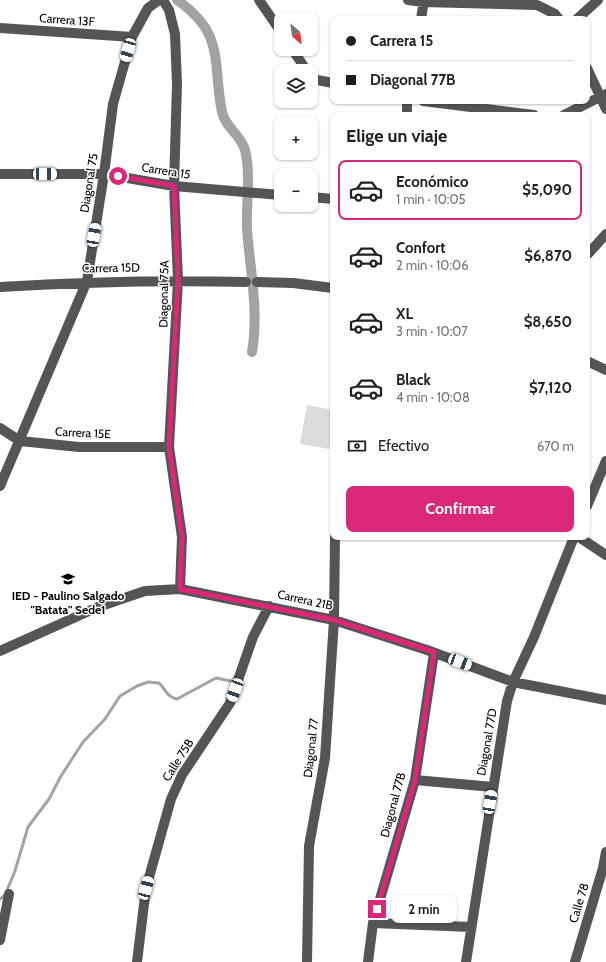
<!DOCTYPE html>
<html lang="es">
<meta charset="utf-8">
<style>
body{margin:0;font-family:Cabin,sans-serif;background:#f6f6f6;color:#202124;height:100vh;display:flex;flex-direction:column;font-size:15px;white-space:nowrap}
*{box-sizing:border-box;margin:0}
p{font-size:13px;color:#757577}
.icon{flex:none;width:22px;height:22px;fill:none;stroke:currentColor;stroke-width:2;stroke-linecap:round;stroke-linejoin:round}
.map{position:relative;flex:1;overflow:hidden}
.details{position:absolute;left:330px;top:112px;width:260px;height:428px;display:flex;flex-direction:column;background:#fff;border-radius:8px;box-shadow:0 1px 3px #0004}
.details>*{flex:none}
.hud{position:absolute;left:330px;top:16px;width:260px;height:88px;border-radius:8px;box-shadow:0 1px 3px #0004;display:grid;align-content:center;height:88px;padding:0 16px;background:#fff}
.needle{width:26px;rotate:152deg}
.fabs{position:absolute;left:274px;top:12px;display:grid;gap:8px}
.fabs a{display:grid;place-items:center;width:44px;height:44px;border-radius:8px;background:#fff;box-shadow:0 1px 3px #0004;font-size:20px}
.end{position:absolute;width:18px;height:18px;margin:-9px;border:5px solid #db2777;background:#fff;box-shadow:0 0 0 2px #fff}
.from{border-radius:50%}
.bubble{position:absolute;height:28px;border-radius:8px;background:#fff;box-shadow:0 1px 3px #0004;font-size:13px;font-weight:700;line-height:28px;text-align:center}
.car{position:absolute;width:12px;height:24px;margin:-12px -6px;border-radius:5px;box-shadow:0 0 3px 1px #0007;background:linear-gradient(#fff 24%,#345 0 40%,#fff 0 76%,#345 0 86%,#fff 0)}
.hud b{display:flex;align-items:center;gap:14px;height:38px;font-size:15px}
.hud b+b{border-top:1px solid #e0e0e0}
.hud i{width:10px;height:10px;background:#202124}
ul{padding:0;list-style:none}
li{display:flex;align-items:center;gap:12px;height:60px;margin:0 8px 6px;padding:0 8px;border:2px solid transparent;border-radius:8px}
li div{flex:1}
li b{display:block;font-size:15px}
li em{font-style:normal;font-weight:700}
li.selected{border-color:#db2777}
li>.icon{width:36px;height:36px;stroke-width:1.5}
h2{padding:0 16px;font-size:18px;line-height:48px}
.pay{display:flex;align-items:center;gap:10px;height:44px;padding:0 16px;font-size:15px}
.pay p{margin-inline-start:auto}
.cta{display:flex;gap:8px;margin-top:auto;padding:8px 16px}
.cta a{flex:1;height:46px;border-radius:8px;background:#db2777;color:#fff;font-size:16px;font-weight:700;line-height:46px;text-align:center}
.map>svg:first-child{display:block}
.green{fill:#dcdcdc}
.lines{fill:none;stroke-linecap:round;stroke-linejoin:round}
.stream{stroke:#a3a3a3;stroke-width:3}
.canal{stroke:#a3a3a3;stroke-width:10}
.minor{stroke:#555;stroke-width:10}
.route{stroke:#db2777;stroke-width:5}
.labels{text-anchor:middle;stroke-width:3;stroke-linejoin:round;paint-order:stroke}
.street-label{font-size:12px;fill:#000;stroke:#fff}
.poi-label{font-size:12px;font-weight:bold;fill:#000;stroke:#fff}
</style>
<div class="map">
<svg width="606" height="962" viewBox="0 0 606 962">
<rect width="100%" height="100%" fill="#fff"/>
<path class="green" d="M307 405 333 410V426L329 449 300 444Z"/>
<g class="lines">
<path class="stream" d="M0 899 5 895 15 871 28 827 49 799 61 776 83 742 105 719 120 696 137 686 148 682 159 683C166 689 166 697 177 699L216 678 231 681"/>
<path class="canal" d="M177 0C226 34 212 62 222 112 225 127 241 135 245 150 251 174 246 204 247 229 250 270 259 311 252 352"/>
<path class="minor" d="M163 0 169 10 175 34 177 84 174 186 178 280 169 447 182 537 180 589
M259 0 281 32
M408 0 423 2 537 5 555 14 559 19
M421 19 424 0
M577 19 598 0
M0 28 132 37
M292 49 307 71
M587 68 606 109
M311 77 312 79 333 83
M423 101 534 115
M407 115V101
M564 115 606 94
M0 174H104L174 186 281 195
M311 197 333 199
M587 255 606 234
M257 282 293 283 333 288
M0 287C82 282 164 280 246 282
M587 361 606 370
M0 428 20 441 79 447H169
M0 486 87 281 104 174 113 104 132 37 148 8 159 0
M587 506 606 461
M579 537 606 555
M0 651 98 607 145 591 180 589 334 620 427 650 513 682 606 700
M415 780 493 787
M373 923 471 927
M0 940 9 894
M137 962 146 888 171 799 182 775 230 703 253 637 269 606
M307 962 309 846 325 758 334 620 335 537
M368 962 373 923 415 780 434 653
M466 962 507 701 513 682 534 637 574 537
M575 962 603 868 606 852"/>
</g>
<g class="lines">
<path class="route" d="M118 176 174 186 178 280 169 447 182 537 180 589 334 620 434 652 415 780 377 909"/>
</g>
<defs>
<g id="school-bare" transform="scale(1.08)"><path d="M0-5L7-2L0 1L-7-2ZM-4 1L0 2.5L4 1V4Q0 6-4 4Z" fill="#000" stroke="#fff" stroke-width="2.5" paint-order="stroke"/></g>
</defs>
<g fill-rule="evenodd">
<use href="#school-bare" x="68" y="579"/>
</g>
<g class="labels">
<g class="street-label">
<text transform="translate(67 20) rotate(4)" y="4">Carrera 13F</text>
<text transform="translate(166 171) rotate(9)" y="4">Carrera 15</text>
<text transform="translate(89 183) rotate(-81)" y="4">Diagonal 75</text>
<text transform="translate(111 268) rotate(-1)" y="4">Carrera 15D</text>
<text transform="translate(164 294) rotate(-89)" y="4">Diagonal 75A</text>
<text transform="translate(83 433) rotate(3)" y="4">Carrera 15E</text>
<text transform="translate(305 600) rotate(12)" y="4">Carrera 21B</text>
<text transform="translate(487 742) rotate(-80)" y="4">Diagonal 77D</text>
<text transform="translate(311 748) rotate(-84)" y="4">Diagonal 77</text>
<text transform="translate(178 760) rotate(-58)" y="4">Calle 75B</text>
<text transform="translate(393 805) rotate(-75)" y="4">Diagonal 77B</text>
<text transform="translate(579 903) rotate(-73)" y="4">Calle 78</text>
</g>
<g class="poi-label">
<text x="68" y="600">IED - Paulino Salgado<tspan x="68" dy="14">"Batata'' Sede1</tspan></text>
</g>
</g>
</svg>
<div class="fabs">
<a><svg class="needle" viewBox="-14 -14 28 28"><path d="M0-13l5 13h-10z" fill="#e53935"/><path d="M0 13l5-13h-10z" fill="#757577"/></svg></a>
<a><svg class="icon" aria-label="layers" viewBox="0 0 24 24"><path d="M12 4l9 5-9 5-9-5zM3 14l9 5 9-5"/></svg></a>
<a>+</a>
<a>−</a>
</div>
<i class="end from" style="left:118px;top:176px"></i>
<i class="end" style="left:377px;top:909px"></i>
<div class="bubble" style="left:391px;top:895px;width:66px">2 min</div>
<i class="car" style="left:128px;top:50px;rotate:196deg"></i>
<i class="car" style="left:45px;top:174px;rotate:90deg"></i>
<i class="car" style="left:94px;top:235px;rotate:10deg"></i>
<i class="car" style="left:460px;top:662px;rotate:111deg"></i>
<i class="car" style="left:235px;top:690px;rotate:200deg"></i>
<i class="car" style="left:490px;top:802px;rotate:9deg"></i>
<i class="car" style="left:146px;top:888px;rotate:15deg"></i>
<div class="hud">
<b><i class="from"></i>Carrera 15</b>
<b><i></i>Diagonal 77B</b>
</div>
<section class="details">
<h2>Elige un viaje</h2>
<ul>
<li class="selected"><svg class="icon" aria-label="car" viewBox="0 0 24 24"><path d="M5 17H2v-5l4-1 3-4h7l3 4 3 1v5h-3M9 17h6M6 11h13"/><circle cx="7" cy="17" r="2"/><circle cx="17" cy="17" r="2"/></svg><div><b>Económico</b><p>1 min · 10:05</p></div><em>$5,090</em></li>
<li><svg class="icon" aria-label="car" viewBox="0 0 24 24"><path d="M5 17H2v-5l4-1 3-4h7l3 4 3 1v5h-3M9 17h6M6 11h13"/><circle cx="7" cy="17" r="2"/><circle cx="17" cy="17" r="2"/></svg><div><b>Confort</b><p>2 min · 10:06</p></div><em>$6,870</em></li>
<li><svg class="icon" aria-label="car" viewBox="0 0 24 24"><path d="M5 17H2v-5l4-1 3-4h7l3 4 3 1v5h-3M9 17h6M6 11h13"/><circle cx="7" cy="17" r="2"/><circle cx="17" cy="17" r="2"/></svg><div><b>XL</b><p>3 min · 10:07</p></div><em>$8,650</em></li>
<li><svg class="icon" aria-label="car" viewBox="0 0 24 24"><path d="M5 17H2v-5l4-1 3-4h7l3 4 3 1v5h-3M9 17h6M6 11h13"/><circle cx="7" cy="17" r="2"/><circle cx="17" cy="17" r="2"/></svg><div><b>Black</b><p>4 min · 10:08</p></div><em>$7,120</em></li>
</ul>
<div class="pay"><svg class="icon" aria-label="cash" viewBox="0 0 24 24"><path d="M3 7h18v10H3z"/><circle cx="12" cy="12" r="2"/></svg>Efectivo<p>670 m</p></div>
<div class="cta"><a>Confirmar</a></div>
</section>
</div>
